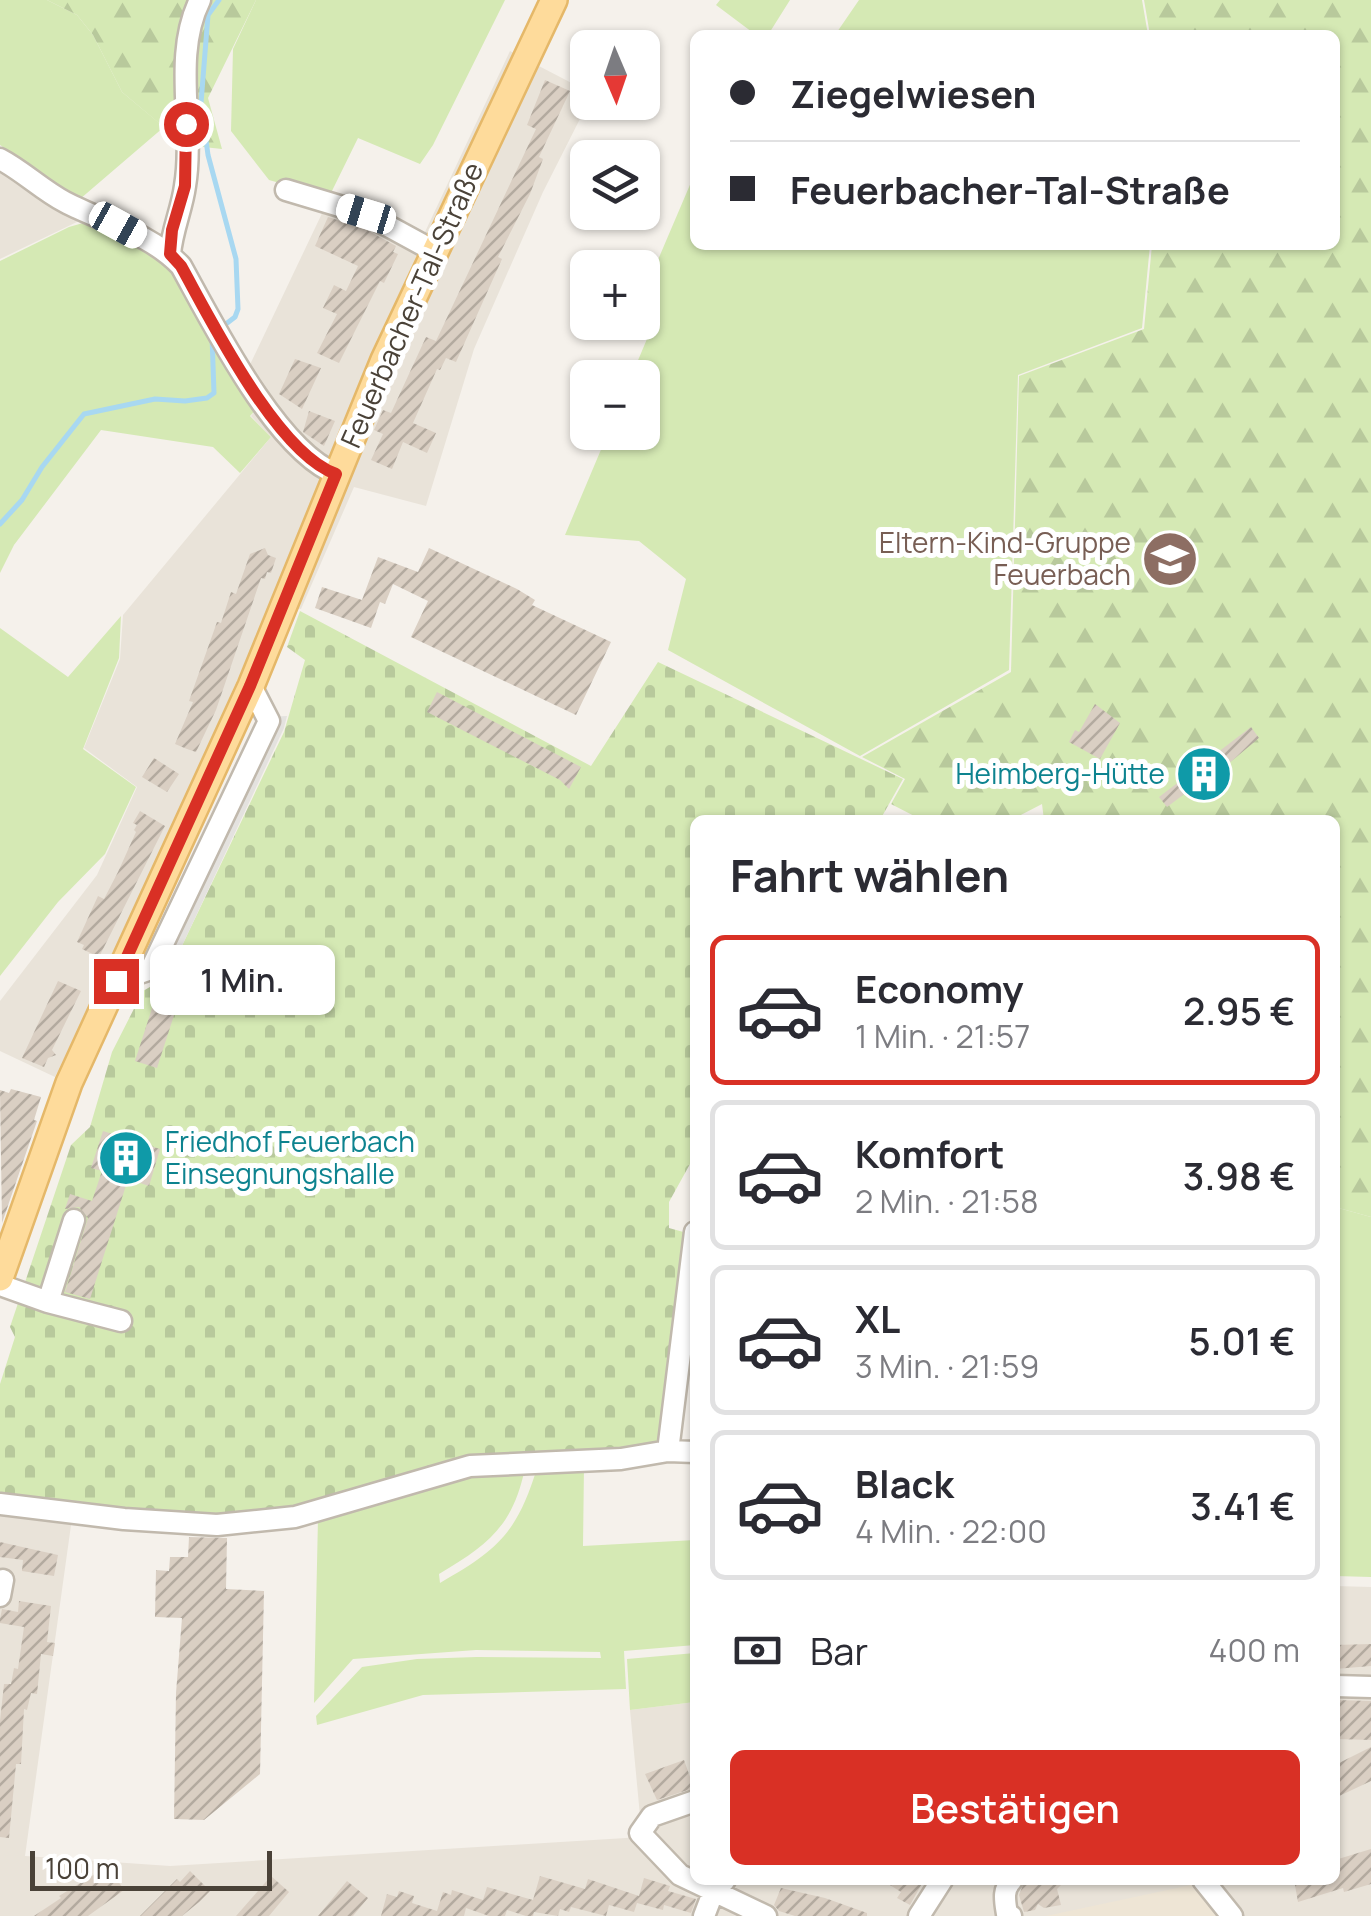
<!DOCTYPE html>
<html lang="de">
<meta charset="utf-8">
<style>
body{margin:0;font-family:Manrope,sans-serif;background:#f7f7f7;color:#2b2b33;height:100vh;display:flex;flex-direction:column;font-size:38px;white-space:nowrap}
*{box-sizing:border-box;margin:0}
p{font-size:32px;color:#7c7c81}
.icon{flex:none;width:55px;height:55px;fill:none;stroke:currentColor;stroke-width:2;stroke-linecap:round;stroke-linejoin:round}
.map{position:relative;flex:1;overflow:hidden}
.panel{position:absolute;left:690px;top:815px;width:650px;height:1070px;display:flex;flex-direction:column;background:#fff;border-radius:15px;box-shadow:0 2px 8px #0004}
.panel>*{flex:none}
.banner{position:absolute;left:690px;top:30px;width:650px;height:220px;border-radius:15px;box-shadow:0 2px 8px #0004;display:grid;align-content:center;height:220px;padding:0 40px;background:#fff}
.needle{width:65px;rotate:178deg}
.tools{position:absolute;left:570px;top:30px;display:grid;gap:20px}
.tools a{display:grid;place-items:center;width:90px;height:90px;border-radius:15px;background:#fff;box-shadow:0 2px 8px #0004;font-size:50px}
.scale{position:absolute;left:30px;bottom:25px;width:242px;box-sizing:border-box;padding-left:10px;border:5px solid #4a4238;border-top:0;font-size:28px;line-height:35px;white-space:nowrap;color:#4a4238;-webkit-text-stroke:8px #fff;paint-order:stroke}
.end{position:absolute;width:45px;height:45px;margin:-22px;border:12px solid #d93025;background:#fff;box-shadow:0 0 0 5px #fff}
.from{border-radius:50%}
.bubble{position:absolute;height:70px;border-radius:15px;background:#fff;box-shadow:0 2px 8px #0004;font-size:32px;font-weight:600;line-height:70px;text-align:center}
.car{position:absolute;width:30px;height:60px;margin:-30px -15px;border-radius:12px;box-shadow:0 0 8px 2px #0007;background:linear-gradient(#fff 24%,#345 0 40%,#fff 0 76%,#345 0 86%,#fff 0)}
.banner b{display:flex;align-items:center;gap:35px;height:95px;font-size:38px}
.banner b+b{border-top:2px solid #e1e1e2}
.banner i{width:25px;height:25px;background:#2b2b33}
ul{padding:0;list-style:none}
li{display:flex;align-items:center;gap:30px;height:150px;margin:0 20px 15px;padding:0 20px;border:5px solid #e1e1e2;border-radius:15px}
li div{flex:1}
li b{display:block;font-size:38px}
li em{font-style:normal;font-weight:600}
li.on{border-color:#d93025}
li>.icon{width:90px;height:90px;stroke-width:1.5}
h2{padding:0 40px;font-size:45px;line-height:120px}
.pay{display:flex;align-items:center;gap:25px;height:110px;padding:0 40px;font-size:38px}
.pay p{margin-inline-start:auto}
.button{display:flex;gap:20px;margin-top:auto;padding:20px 40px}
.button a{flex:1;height:115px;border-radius:15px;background:#d93025;color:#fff;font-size:40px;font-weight:600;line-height:115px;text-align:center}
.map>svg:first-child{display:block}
.residential{fill:#e9e3d9}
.education{fill:#eee5d5}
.green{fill:#d5e9b4}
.forest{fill:url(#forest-firs)}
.cemetery{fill:url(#cemetery-stones)}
.parking{fill:#e4e2df}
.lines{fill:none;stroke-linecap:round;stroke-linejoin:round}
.stream{stroke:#a8d8f1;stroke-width:5}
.building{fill:url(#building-hatch)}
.minor-casing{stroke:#c1b9ad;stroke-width:25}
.major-casing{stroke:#e5b869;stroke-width:30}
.minor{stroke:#fff;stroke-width:20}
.major{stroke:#fedb9b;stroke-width:25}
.route{stroke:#d93025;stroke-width:12}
.labels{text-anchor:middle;stroke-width:10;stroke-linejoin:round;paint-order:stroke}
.street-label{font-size:28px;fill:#4a4238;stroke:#fff}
.education-label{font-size:28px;fill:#785e54;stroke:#fff;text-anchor:end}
.culture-label{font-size:28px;fill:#0d838f;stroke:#fff;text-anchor:end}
</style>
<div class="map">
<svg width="1371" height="1916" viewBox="0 0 1371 1916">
<defs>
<pattern id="forest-firs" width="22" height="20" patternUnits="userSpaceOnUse" patternTransform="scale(2.5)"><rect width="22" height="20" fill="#d5e9b4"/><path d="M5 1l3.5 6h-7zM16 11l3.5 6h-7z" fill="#b8c99c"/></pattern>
<pattern id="cemetery-stones" width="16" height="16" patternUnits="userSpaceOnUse" patternTransform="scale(2.5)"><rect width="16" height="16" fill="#d5e9b4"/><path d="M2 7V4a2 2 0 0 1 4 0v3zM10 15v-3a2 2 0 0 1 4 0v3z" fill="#b8c99c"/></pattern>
<pattern id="building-hatch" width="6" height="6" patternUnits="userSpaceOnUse" patternTransform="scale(2.5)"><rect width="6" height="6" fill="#dacfc3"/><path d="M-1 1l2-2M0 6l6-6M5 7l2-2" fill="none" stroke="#b3aa9f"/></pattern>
</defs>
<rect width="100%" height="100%" fill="#f5f1eb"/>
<path class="residential" d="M510 51 587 91 588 103 543 192 474 349 426 506 354 487 301 609 270 605 144 892 55 1077 0 1051V1001L97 875 137 787 84 748 120 659 123 615 271 437 251 416 266 398 246 373 326 205 417 249Z
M0 166 81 220 0 259Z
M0 1510 72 1518 25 1856 170 1866 642 1837 630 1710 695 1702V1880H1335V1586L1371 1587V1916H0Z"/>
<path class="education" d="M1191 1885 1217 1916H1046Z"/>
<path class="green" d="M0 0H47L77 15 93 35 122 92 164 127 80 199 0 145Z
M256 0H505L433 145 420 164 358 138 329 197 269 180 231 131 233 49Z
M720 0H790L768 35H756L716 5Z
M859 0H1142L1148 35H835Z
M695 173V245H1150L1142 328 1018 375 1009 670 860 756 668 650 686 579 639 541 565 535 608 433 642 432V378L631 377 652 327 642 323 643 295Z
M90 221 164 258 266 399 250 416 271 437 240 473 213 447 101 430 14 545 0 573V261L69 227Z
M121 616 119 658 83 749 136 787 105 854 58 902 0 976V628L68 677Z
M1335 1207 1371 1217V1577L1335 1576Z
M584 1466 583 1546 695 1540V1645L624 1651 626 1689 423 1695 317 1725 316 1716 362 1667 417 1659 477 1657 601 1658 600 1652 476 1650 353 1659 314 1703 318 1518 470 1469 525 1468C513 1526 488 1545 439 1574L440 1583C498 1550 517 1533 537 1468Z
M695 1653V1702L630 1710 627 1659Z"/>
<path class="forest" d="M47 0H256L208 98 222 149 185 145 122 92 93 35 77 15Z
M1144 0H1371V1217L1335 1207V820H1044L1042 804 1011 820H922L891 804 905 779 862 757 1011 672 1019 376 1144 329 1152 245H1335V35H1150Z"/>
<path class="cemetery" d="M300 611 591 766 658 662 903 779 880 820H695V1155L669 1202V1228L687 1233 664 1447 471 1461 295 1510 194 1524 0 1501V1384L15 1337 10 1327 71 1145 90 1127 112 1052 143 991 167 977 284 732 305 660 287 647Z"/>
<path class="parking" d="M287 716 284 728 167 978 143 964 264 717Z"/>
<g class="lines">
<path class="stream" d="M219 0 208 15 201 103 208 155 236 259 238 309 235 317 222 327
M0 524 22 500 42 467 84 414 155 399 185 401 207 398 214 393 212 336"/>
</g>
<path class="building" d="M545 80 570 91 539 157 543 159 530 194 498 257 502 259 456 362 446 358 440 370 437 369 413 423 436 433 427 453 403 442 392 469 371 460 383 434 374 430 383 410 391 413 426 337 436 341 536 129 527 125Z
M328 217 365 229 396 246 393 252 398 254 384 283 380 281 339 363 317 353 337 314 323 308 334 285 346 291 358 266 315 246Z
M295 359 321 368 302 409 279 394Z
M309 411 335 421 324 446 303 432Z
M1163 542 1188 556 1180 577 1152 561Z
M265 548 268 555 276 558 271 573 267 572 265 579 261 578 216 710 196 752 187 749 175 744 193 702 189 701 217 622 221 623 231 592 236 594 250 554Z
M429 548 517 589 535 600 532 605 611 642 576 715 411 637 428 601 393 584 385 604 380 602 371 628 315 608 322 587 362 600 378 557 418 572Z
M437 692 581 767 569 789 560 780 427 712Z
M1095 704 1120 723 1100 759 1069 742 1075 730 1079 732Z
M1251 727 1259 738 1202 786 1199 783 1167 807 1159 797Z
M154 758 179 774 167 792 142 777Z
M140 811 165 826 99 957 82 949 84 945 77 942 98 896 104 899 118 872 136 832 134 830 137 825 133 823Z
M58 981 81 991 52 1050 56 1055 48 1058 44 1067 22 1058Z
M155 999 177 1006 157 1068 135 1061Z
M11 1089 41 1097 34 1120 37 1121 2 1223 0 1090 9 1093Z
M103 1131 160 1149 149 1186 128 1179 90 1299 65 1292 88 1218 79 1207 65 1209 70 1194 92 1201 102 1171 91 1168Z
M189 1537 227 1538 226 1589 264 1591 260 1774 204 1820 174 1819 176 1693 182 1618 155 1617 156 1570 169 1571 170 1557H188Z
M0 1542 58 1555 54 1576 22 1571 23 1560 0 1557Z
M19 1601 51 1606 47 1642 55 1643 53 1656 41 1654 37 1694 31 1693 27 1710 24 1709 21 1764H16L9 1838 0 1837V1721L4 1684H11L14 1668 18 1669 24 1627 0 1623V1619L2 1609 18 1612Z
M1371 1644V1666L1335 1669V1645Z
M1335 1700 1371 1701V1740L1335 1739Z
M1371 1747V1781L1335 1798V1765Z
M684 1760 694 1788 657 1800 645 1774Z
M1371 1849V1884L1344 1892 1343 1888 1298 1902 1294 1880H1335V1860Z
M108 1866 124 1890 88 1916H34L61 1898 59 1896Z
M190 1871 210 1891 199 1902 182 1916H140L177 1879 180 1882Z
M271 1876 289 1892 269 1916H236Z
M540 1876 585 1889 588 1879 639 1896 644 1878 670 1886 668 1891 696 1899 691 1913 664 1905 663 1910 637 1903 634 1912 609 1905 606 1916 571 1907 569 1912 560 1909 558 1916 534 1912 533 1916H526L507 1910 505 1916H489L466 1908 464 1916H381L387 1894 397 1897 399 1891 414 1896 412 1903 437 1911 443 1892 451 1895 452 1890 483 1900 487 1887 533 1900Z
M882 1880H924L910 1905 897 1898 901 1892Z
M1025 1880H1066L1057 1889 1061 1905 1044 1908 1038 1904 1035 1910 1024 1912 1019 1895Z
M347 1881 368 1898 353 1916H318Z
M781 1888 825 1898 867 1913V1916H795L779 1911 774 1905Z"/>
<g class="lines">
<g class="minor-casing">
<path id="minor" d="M0 159C23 171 42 190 65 202 103 222 150 233 181 266 212 322 277 452 337 474
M286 190 366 214 434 251
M170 254C172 230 182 209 185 186 195 126 172 56 200 0
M116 981 151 969 269 721 251 686
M0 1285 48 1302 74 1220
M48 1302 121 1321
M668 1451 695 1232
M0 1504 124 1519 217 1525 295 1517 470 1466 621 1459 668 1451 695 1452
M0 1596 3 1580
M1335 1686 1371 1687
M695 1801 652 1816 640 1833 680 1875 766 1916
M1203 1880 1232 1916
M704 1916 714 1890 725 1880
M919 1916 942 1880
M1011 1916 1007 1914C1005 1901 1002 1890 1012 1880"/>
</g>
<g class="major-casing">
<path id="major" d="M0 1278 69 1083 251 686 384 360 554 0"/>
</g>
<use href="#minor" class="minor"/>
<use href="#major" class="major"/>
</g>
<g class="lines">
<path class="route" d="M116 981 250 686 336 474C277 453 212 322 181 266L170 254 172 230 185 186 186 124"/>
</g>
<defs>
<g id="school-disc" transform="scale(2.875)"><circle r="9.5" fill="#8d6e63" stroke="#fff"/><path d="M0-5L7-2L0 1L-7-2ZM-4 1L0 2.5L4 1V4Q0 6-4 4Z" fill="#fff"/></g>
<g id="building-disc" transform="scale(2.875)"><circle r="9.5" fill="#0f9aa8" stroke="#fff"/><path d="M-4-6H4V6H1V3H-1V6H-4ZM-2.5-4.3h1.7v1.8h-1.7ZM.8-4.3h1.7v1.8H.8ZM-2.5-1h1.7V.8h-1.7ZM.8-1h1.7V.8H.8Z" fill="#fff"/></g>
</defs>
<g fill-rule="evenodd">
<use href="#school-disc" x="1170" y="559"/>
<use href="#building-disc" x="1204" y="774"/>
<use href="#building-disc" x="126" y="1158"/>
</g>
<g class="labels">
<g class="street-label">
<text transform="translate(412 305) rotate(-66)" y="10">Feuerbacher-Tal-Straße</text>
</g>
<g class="education-label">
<text x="1131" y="553">Eltern-Kind-Gruppe<tspan x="1131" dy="32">Feuerbach</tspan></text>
</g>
<g class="culture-label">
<text x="1165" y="784">Heimberg-Hütte</text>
<text x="165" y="1152" text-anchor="start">Friedhof Feuerbach<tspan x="165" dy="32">Einsegnungshalle</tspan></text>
</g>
</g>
</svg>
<div class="tools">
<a><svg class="needle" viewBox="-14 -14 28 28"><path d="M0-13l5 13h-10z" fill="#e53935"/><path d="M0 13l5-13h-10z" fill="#7c7c81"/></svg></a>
<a><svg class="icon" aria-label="layers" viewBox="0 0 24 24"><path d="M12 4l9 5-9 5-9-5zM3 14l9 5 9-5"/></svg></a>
<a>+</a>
<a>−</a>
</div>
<div class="scale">100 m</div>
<i class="end from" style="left:186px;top:124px"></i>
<i class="end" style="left:116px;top:981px"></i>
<div class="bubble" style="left:150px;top:945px;width:185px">1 Min.</div>
<i class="car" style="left:366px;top:214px;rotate:287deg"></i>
<i class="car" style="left:118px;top:225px;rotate:119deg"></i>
<div class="banner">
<b><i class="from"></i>Ziegelwiesen</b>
<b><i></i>Feuerbacher-Tal-Straße</b>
</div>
<section class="panel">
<h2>Fahrt wählen</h2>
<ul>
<li class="on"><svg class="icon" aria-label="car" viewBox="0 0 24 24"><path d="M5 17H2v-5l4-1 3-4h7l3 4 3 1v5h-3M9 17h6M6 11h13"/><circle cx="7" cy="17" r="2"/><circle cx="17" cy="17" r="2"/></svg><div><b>Economy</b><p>1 Min. · 21:57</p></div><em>2.95 €</em></li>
<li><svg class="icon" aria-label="car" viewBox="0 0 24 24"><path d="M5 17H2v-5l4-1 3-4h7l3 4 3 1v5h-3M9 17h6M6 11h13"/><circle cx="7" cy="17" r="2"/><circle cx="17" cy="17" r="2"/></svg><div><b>Komfort</b><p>2 Min. · 21:58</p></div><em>3.98 €</em></li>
<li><svg class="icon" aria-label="car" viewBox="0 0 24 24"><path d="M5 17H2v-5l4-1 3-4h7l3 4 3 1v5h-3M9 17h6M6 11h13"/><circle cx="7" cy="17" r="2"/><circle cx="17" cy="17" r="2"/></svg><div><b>XL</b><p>3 Min. · 21:59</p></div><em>5.01 €</em></li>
<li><svg class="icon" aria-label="car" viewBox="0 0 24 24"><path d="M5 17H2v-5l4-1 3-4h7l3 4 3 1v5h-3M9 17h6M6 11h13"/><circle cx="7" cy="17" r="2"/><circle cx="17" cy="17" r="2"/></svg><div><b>Black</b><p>4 Min. · 22:00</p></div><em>3.41 €</em></li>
</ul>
<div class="pay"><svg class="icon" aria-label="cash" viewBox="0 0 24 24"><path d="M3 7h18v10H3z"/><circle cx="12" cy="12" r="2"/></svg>Bar<p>400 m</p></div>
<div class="button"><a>Bestätigen</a></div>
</section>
</div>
